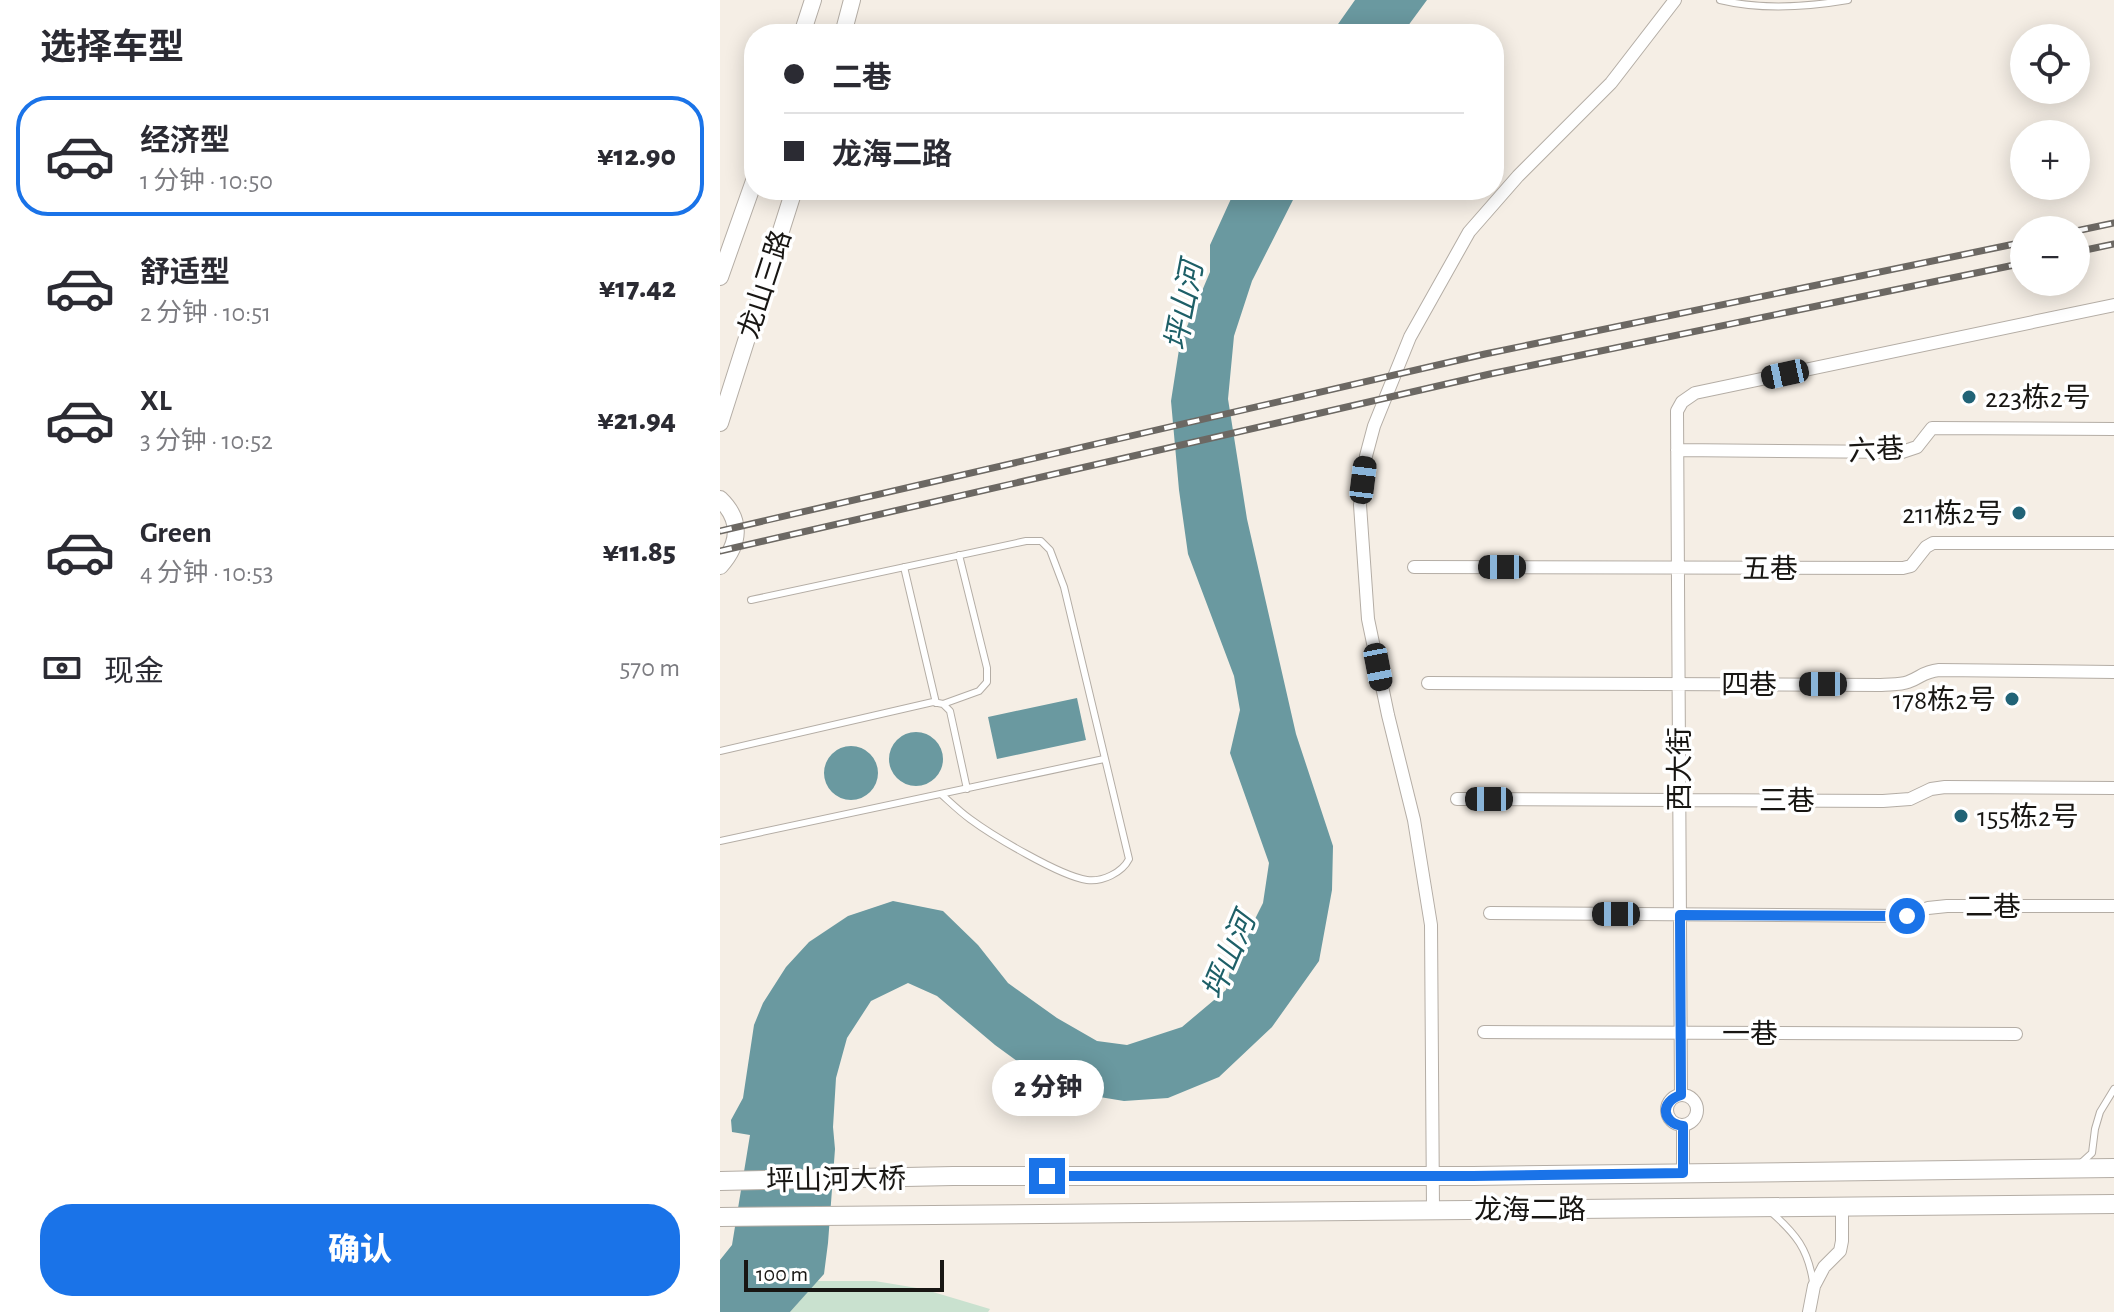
<!DOCTYPE html>
<html lang="zh">
<meta charset="utf-8">
<style>
body{margin:0;font-family:"Alegreya Sans","Noto Sans SC",sans-serif;background:#f7f7f7;color:#2b2b33;height:100vh;display:flex;flex-direction:column;font-size:30px;white-space:nowrap}
*{box-sizing:border-box;margin:0}
p{font-size:26px;color:#7c7c81}
.icon{flex:none;width:44px;height:44px;fill:none;stroke:currentColor;stroke-width:2;stroke-linecap:round;stroke-linejoin:round}
.map{position:relative;flex:1;overflow:hidden}
.panel{display:flex;flex-direction:column;background:#fff;width:720px}
.panel>*{flex:none}
.banner{position:absolute;left:24px;top:24px;width:760px;height:176px;border-radius:32px;box-shadow:0 4px 20px #0003;display:grid;align-content:center;height:176px;padding:0 40px;background:#fff}
.buttons{position:absolute;left:1290px;top:24px;display:grid;gap:16px}
.buttons a{display:grid;place-items:center;width:80px;height:80px;border-radius:50%;background:#fff;box-shadow:0 4px 20px #0003;font-size:40px}
.scale{position:absolute;left:24px;bottom:20px;width:200px;box-sizing:border-box;padding-left:8px;border:4px solid #181613;border-top:0;font-size:22px;line-height:28px;white-space:nowrap;color:#181613;-webkit-text-stroke:6px #fff;paint-order:stroke}
.end{position:absolute;width:36px;height:36px;margin:-18px;border:10px solid #1a73e8;background:#fff;box-shadow:0 0 0 4px #fff}
.from{border-radius:50%}
.bubble{position:absolute;height:56px;border-radius:28px;background:#fff;box-shadow:0 4px 20px #0003;font-size:26px;font-weight:800;line-height:56px;text-align:center}
.car{position:absolute;width:24px;height:48px;margin:-24px -12px;border-radius:10px;box-shadow:0 0 6px 2px #0007;background:linear-gradient(#222 24%,#8ab4d8 0 40%,#222 0 76%,#8ab4d8 0 86%,#222 0)}
.banner b{display:flex;align-items:center;gap:28px;height:76px;font-size:30px}
.banner b+b{border-top:2px solid #e1e1e2}
.banner i{width:20px;height:20px;background:#2b2b33}
ul{padding:0;list-style:none}
li{display:flex;align-items:center;gap:24px;height:120px;margin:0 16px 12px;padding:0 24px;border:4px solid transparent;border-radius:32px}
li div{flex:1}
li b{display:block;font-size:30px}
li em{font-style:normal;font-weight:800}
li.selected{border-color:#1a73e8}
li>.icon{width:72px;height:72px;stroke-width:1.5}
h2{padding:0 40px;font-size:36px;line-height:96px}
.pay{display:flex;align-items:center;gap:20px;height:88px;padding:0 40px;font-size:30px}
.pay p{margin-inline-start:auto}
.action{display:flex;gap:16px;margin-top:auto;padding:16px 40px}
.action a{flex:1;height:92px;border-radius:32px;background:#1a73e8;color:#fff;font-size:32px;font-weight:800;line-height:92px;text-align:center}
main{display:flex;flex:1;min-height:0}
.map>svg:first-child{display:block}
.green{fill:#c9e1cf}
.water{fill:#6a99a0}
.lines{fill:none;stroke-linecap:round;stroke-linejoin:round}
.service-casing{stroke:#b4ada5;stroke-width:8}
.minor-casing{stroke:#b4ada5;stroke-width:14}
.tertiary-casing{stroke:#b4ada5;stroke-width:18}
.secondary-casing{stroke:#b4ada5;stroke-width:20}
.service{stroke:#fff;stroke-width:6}
.minor{stroke:#fff;stroke-width:12}
.tertiary{stroke:#fff;stroke-width:16}
.secondary{stroke:#fff;stroke-width:18}
.rail-casing{stroke:#6c6863;stroke-width:7}
.rail{stroke:#fff;stroke-width:4;stroke-dasharray:12;stroke-linecap:butt}
.route{stroke:#1a73e8;stroke-width:10}
.poi-dot{fill:#216377;stroke:#fff;stroke-width:3}
.labels{text-anchor:middle;stroke-width:7;stroke-linejoin:round;paint-order:stroke}
.street-label{font-size:28px;fill:#181613;stroke:#fff}
.poi-label{font-size:28px;fill:#181613;stroke:#fff;text-anchor:start}
.water-label{font-size:30px;font-style:italic;fill:#1d5f67;stroke:#fff}
</style>
<main>
<section class="panel">
<h2>选择车型</h2>
<ul>
<li class="selected"><svg class="icon" aria-label="car" viewBox="0 0 24 24"><path d="M5 17H2v-5l4-1 3-4h7l3 4 3 1v5h-3M9 17h6M6 11h13"/><circle cx="7" cy="17" r="2"/><circle cx="17" cy="17" r="2"/></svg><div><b>经济型</b><p>1 分钟 · 10:50</p></div><em>¥12.90</em></li>
<li><svg class="icon" aria-label="car" viewBox="0 0 24 24"><path d="M5 17H2v-5l4-1 3-4h7l3 4 3 1v5h-3M9 17h6M6 11h13"/><circle cx="7" cy="17" r="2"/><circle cx="17" cy="17" r="2"/></svg><div><b>舒适型</b><p>2 分钟 · 10:51</p></div><em>¥17.42</em></li>
<li><svg class="icon" aria-label="car" viewBox="0 0 24 24"><path d="M5 17H2v-5l4-1 3-4h7l3 4 3 1v5h-3M9 17h6M6 11h13"/><circle cx="7" cy="17" r="2"/><circle cx="17" cy="17" r="2"/></svg><div><b>XL</b><p>3 分钟 · 10:52</p></div><em>¥21.94</em></li>
<li><svg class="icon" aria-label="car" viewBox="0 0 24 24"><path d="M5 17H2v-5l4-1 3-4h7l3 4 3 1v5h-3M9 17h6M6 11h13"/><circle cx="7" cy="17" r="2"/><circle cx="17" cy="17" r="2"/></svg><div><b>Green</b><p>4 分钟 · 10:53</p></div><em>¥11.85</em></li>
</ul>
<div class="pay"><svg class="icon" aria-label="cash" viewBox="0 0 24 24"><path d="M3 7h18v10H3z"/><circle cx="12" cy="12" r="2"/></svg>现金<p>570 m</p></div>
<div class="action"><a>确认</a></div>
</section>
<div class="map">
<svg width="1394" height="1312" viewBox="0 0 1394 1312">
<rect width="100%" height="100%" fill="#f5eee5"/>
<path class="green" d="M97 1281H155L203 1289 270 1309 268 1312H70Z"/>
<path class="water" d="M635 0H707L682 34H611Z
M515 190H578L532 281 514 336 508 399 527 519 576 734 613 846 612 890 599 961 552 1027 499 1077 448 1098 404 1101 337 1090 275 1045 217 996 188 983 151 1001 127 1038 116 1078 113 1127 115 1149 108 1243 104 1274 70 1312H0V1260L12 1245 30 1135 12 1132 11 1120 23 1098 34 1025 43 1003 66 967 89 942 128 916 173 901 223 911 258 945 288 983 337 1018 377 1041 407 1045 462 1027 506 990 513 956 528 933 543 903 549 863 510 753 520 710 514 676 468 554 459 490 451 401 460 343 490 272V245Z
M357 698 366 740 277 759 268 717Z
M169 759a27 27 0 1 1 54 0a27 27 0 1 1-54 0Z
M104 773a27 27 0 1 1 54 0a27 27 0 1 1-54 0Z"/>
<g class="lines">
<g class="service-casing">
<path id="service" d="M1000 0C1041 10 1087 7 1128 0
M184 567 216 703
M31 600 306 541H321L330 550 344 587 409 859C402 873 382 882 367 880 340 876 273 836 250 819 239 811 230 802 221 794
M223 704 259 691 267 682V668L239 555
M0 751 213 702 223 704 230 711 247 789
M0 841 384 759
M1361 1163 1372 1153 1375 1129 1380 1112 1394 1089
M1051 1212C1076 1234 1088 1249 1093 1282"/>
</g>
<g class="minor-casing">
<path id="minor" d="M957 450 1182 452 1197 447 1212 428 1394 429
M694 567 1183 568 1191 566 1206 547 1213 543H1394
M708 683 1161 685C1170 684 1180 685 1188 682 1202 677 1202 672 1219 670L1394 672
M737 799 1163 801 1190 799 1211 789 1225 787 1394 788
M770 913 1187 916 1208 908 1227 906H1394
M764 1032 1296 1034
M947 1110a15 15 0 1 1 30 0a15 15 0 1 1-30 0Z
M961 1095 957 411 962 402 975 393 1394 305
M963 1126V1173
M713 1210 711 925 694 820 668 715 648 619 640 505 646 456 654 426 690 337 749 232 798 176 891 83 955 0
M1089 1312 1094 1286 1104 1267 1120 1251 1122 1241V1208"/>
</g>
<g class="tertiary-casing">
<path id="tertiary" d="M82 34 93 0
M123 34 132 0
M0 277 34 181
M0 423 74 190
M0 499C22 520 20 544 0 566"/>
</g>
<g class="secondary-casing">
<path id="secondary" d="M0 1181 233 1176H753L1394 1168
M0 1217 1394 1204"/>
</g>
<use href="#service" class="service"/>
<use href="#minor" class="minor"/>
<use href="#tertiary" class="tertiary"/>
<use href="#secondary" class="secondary"/>
<g class="rail-casing">
<path id="rail" d="M1356 231 1394 223
M1356 252 1394 244
M0 531 765 354 1304 242
M0 551 770 374 1304 263"/>
</g>
<use href="#rail" class="rail"/>
</g>
<g class="lines">
<path class="route" d="M327 1176H753L963 1173V1126C941 1123 940 1101 961 1095L960 915 1187 916"/>
</g>
<g class="poi-dot">
<circle cx="1249" cy="397" r="8"/>
<circle cx="1299" cy="513" r="8"/>
<circle cx="1292" cy="699" r="8"/>
<circle cx="1241" cy="816" r="8"/>
</g>
<g class="labels">
<g class="street-label">
<text transform="translate(44 284) rotate(-72)" y="10">龙山三路</text>
<text transform="translate(1156 449) rotate(-3)" y="10">六巷</text>
<text x="1050" y="578">五巷</text>
<text x="1029" y="694">四巷</text>
<text transform="translate(959 769) rotate(-90)" y="10">西大街</text>
<text x="1067" y="810">三巷</text>
<text x="1273" y="916">二巷</text>
<text x="1030" y="1043">一巷</text>
<text transform="translate(116 1179) rotate(-1)" y="10">坪山河大桥</text>
<text x="810" y="1219">龙海二路</text>
</g>
<g class="poi-label">
<text x="1265" y="407">223栋2号</text>
<text x="1283" y="523" text-anchor="end">211栋2号</text>
<text x="1276" y="709" text-anchor="end">178栋2号</text>
<text x="1257" y="826">155栋2号</text>
</g>
<g class="water-label">
<text transform="translate(464 306) rotate(-79)" y="10">坪山河</text>
<text transform="translate(509 956) rotate(-67)" y="10">坪山河</text>
</g>
</g>
</svg>
<div class="buttons">
<a><svg class="icon" aria-label="locate" viewBox="0 0 24 24"><circle cx="12" cy="12" r="6"/><path d="M12 2v4M12 18v4M2 12h4M18 12h4"/></svg></a>
<a>+</a>
<a>−</a>
</div>
<div class="scale">100 m</div>
<i class="end from" style="left:1187px;top:916px"></i>
<i class="end" style="left:327px;top:1176px"></i>
<div class="bubble" style="left:272px;top:1060px;width:112px">2 分钟</div>
<i class="car" style="left:1065px;top:374px;rotate:258deg"></i>
<i class="car" style="left:643px;top:480px;rotate:7deg"></i>
<i class="car" style="left:782px;top:567px;rotate:270deg"></i>
<i class="car" style="left:658px;top:667px;rotate:169deg"></i>
<i class="car" style="left:1103px;top:684px;rotate:270deg"></i>
<i class="car" style="left:769px;top:799px;rotate:270deg"></i>
<i class="car" style="left:896px;top:914px;rotate:270deg"></i>
<div class="banner">
<b><i class="from"></i>二巷</b>
<b><i></i>龙海二路</b>
</div>
</div>
</main>
